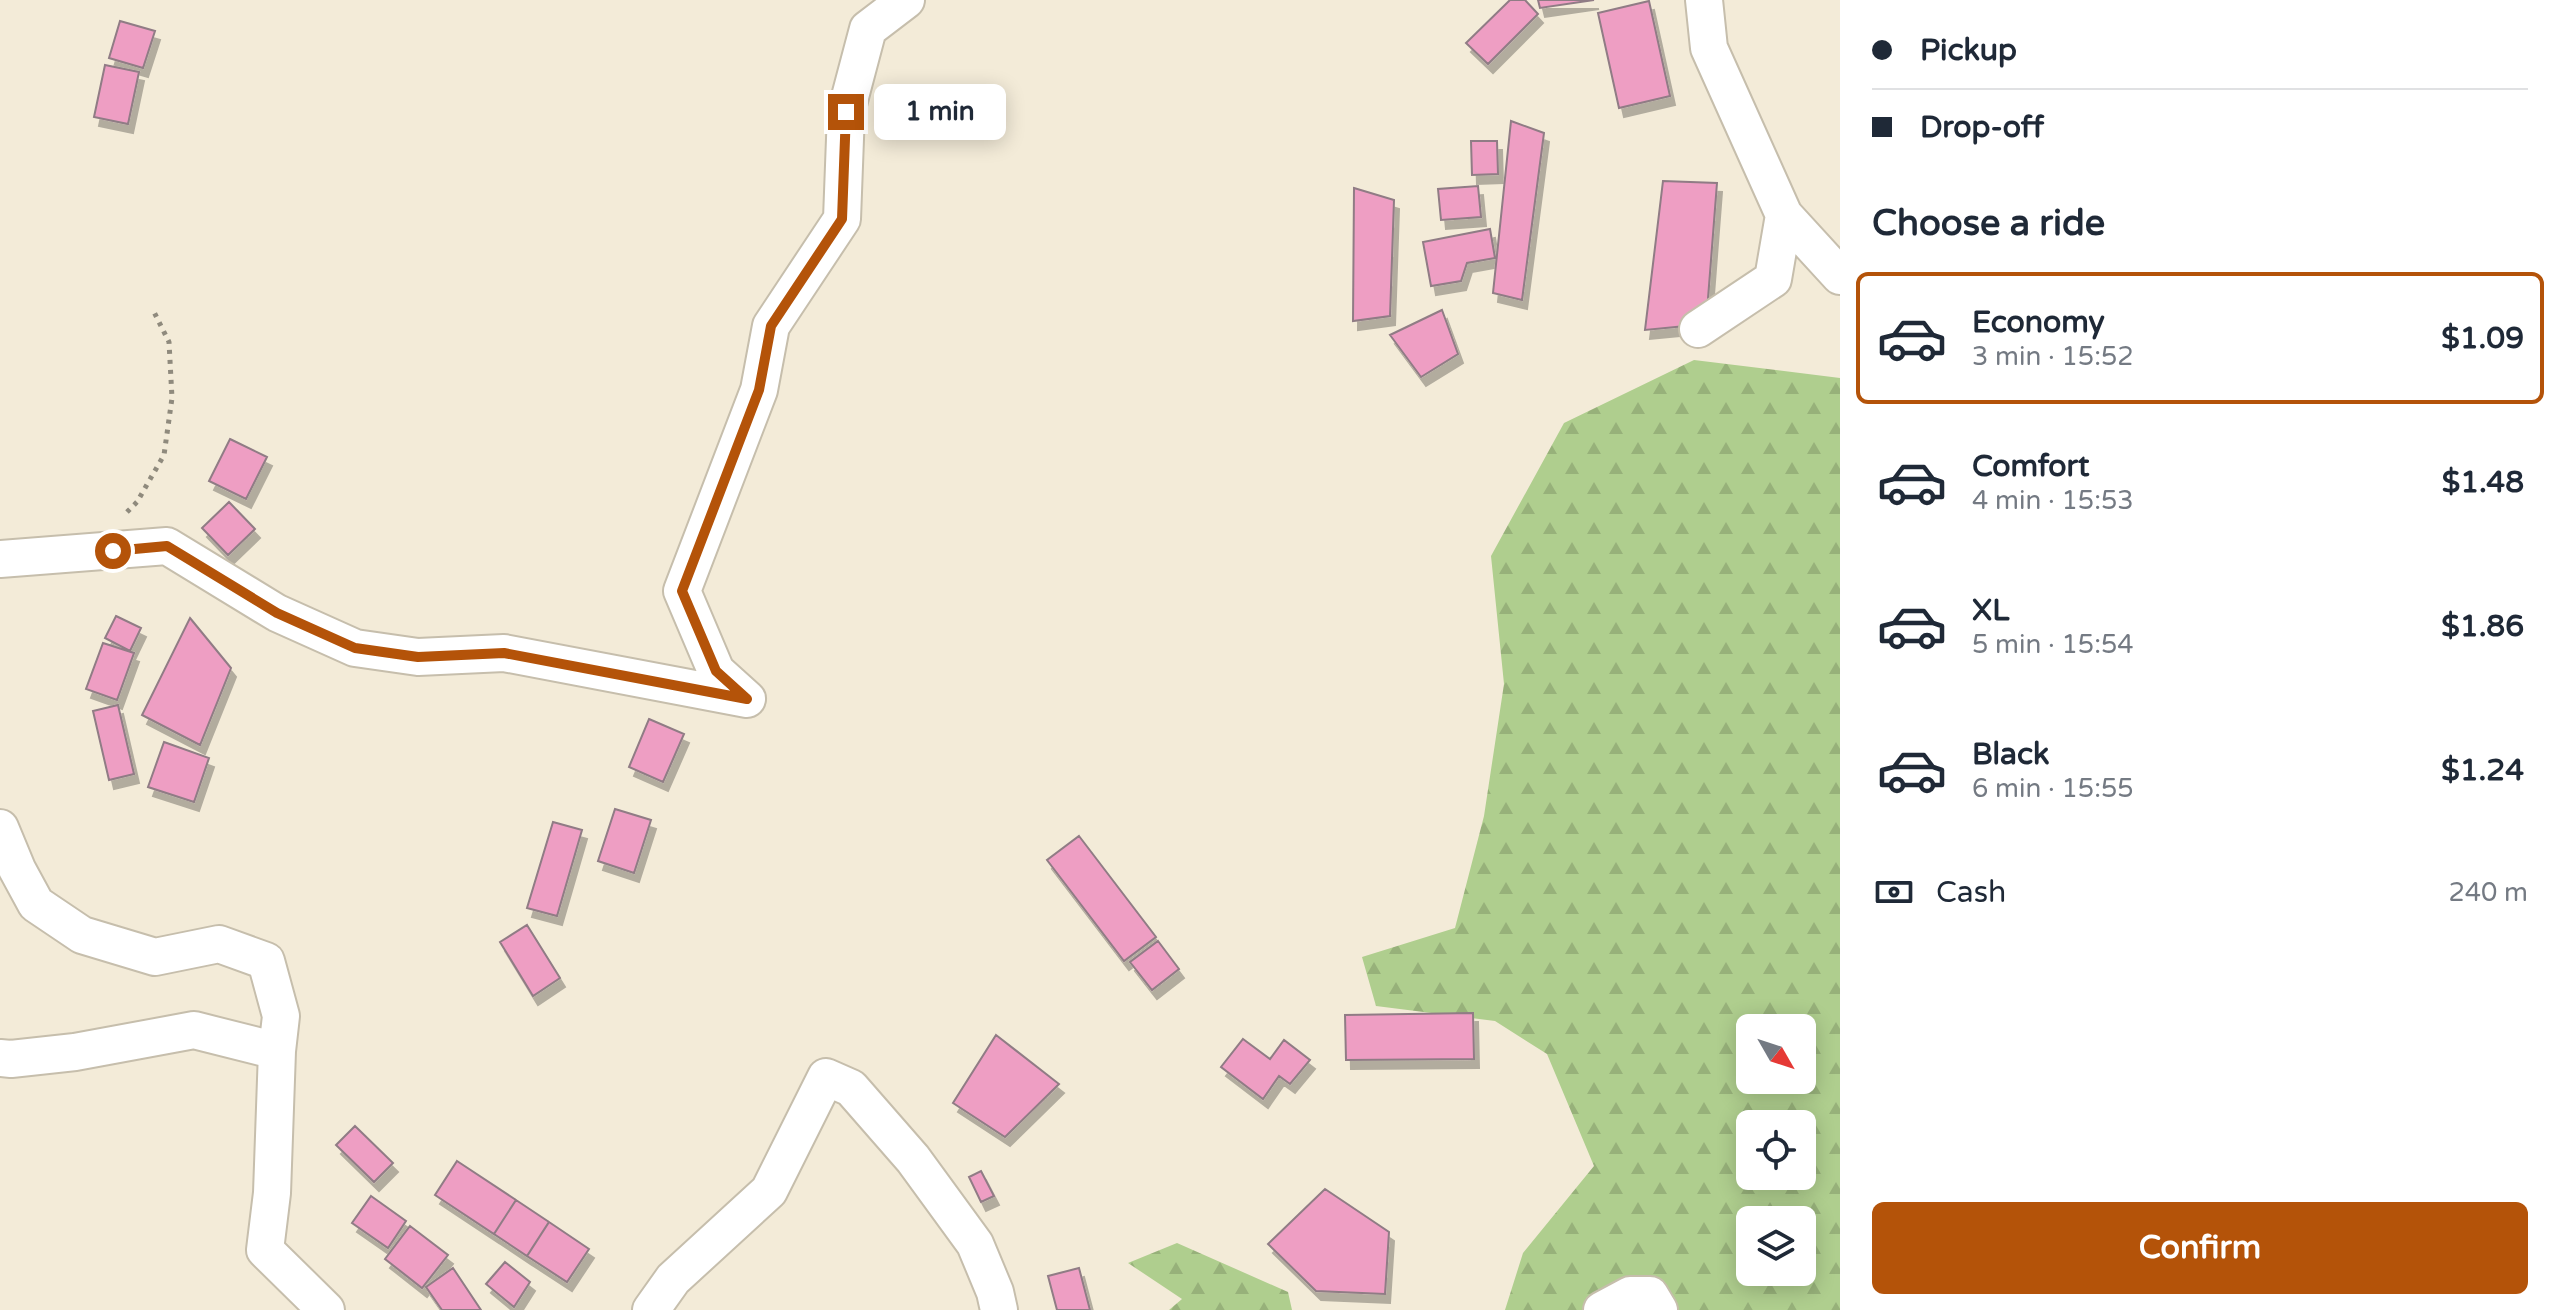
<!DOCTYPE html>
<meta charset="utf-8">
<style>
body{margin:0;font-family:"Varela Round",sans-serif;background:#f2f2f3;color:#1f2937;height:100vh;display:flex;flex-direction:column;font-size:30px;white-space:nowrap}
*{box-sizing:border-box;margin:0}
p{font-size:26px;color:#747a83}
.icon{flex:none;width:44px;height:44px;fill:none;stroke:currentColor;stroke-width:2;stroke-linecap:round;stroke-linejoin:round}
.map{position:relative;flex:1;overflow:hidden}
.panel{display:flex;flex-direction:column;background:#fff;width:720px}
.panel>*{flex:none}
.top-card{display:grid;align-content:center;height:176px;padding:0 32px;background:#fff}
.needle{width:52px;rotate:129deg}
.buttons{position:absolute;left:1736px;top:1014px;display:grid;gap:16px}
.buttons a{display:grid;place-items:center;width:80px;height:80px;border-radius:12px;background:#fff;box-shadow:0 4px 20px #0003;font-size:40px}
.end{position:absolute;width:36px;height:36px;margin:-18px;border:10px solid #b45309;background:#fff;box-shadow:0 0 0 4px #fff}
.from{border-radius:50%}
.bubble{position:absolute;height:56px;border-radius:12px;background:#fff;box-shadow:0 4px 20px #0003;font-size:26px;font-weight:800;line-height:56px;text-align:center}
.top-card b{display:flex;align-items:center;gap:28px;height:76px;font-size:30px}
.top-card b+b{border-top:2px solid #e0e1e3}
.top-card i{width:20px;height:20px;background:#1f2937}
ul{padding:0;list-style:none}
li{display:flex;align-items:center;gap:24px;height:132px;margin:0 16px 12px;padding:0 16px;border:4px solid transparent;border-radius:12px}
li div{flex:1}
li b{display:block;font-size:30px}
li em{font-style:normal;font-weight:800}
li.active{border-color:#b45309}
li>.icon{width:72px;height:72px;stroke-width:1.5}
h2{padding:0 32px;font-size:36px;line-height:96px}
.pay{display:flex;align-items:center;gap:20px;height:88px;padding:0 32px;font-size:30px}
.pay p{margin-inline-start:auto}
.button{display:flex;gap:16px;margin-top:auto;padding:16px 32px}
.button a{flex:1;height:92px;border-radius:12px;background:#b45309;color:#fff;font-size:32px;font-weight:800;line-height:92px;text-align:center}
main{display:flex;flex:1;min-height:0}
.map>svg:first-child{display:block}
.forest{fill:url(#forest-firs);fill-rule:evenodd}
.building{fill:#ee9ec3;stroke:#907c85;stroke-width:2;filter:url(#shadow)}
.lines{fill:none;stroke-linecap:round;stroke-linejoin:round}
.minor-casing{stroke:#c6beac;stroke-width:40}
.path{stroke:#8f8a7d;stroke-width:5;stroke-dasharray:4 6;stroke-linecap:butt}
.minor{stroke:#fff;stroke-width:36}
.route{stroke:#b45309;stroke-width:10}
</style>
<main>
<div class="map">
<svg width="1840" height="1310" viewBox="0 0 1840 1310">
<defs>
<pattern id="forest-firs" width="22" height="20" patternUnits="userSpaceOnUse" patternTransform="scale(2)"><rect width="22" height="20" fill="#afce8e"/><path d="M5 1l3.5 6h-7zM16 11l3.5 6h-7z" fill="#97b17a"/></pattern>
<filter id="shadow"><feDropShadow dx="5" dy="9" stdDeviation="0" flood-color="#0004"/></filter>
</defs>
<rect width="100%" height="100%" fill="#f3ebd8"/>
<path class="forest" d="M1694 360 1840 378V1310H1505L1523 1253 1594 1166 1547 1054 1495 1021 1376 1006 1362 957 1455 928 1484 816 1504 684 1491 556 1564 423ZM1750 1028H1802V1080H1750ZM1750 1124H1802V1176H1750ZM1750 1220H1802V1272H1750Z
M1177 1243 1288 1292 1292 1310H1169L1182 1299 1128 1263Z"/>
<path class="building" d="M1510 0H1525L1538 14 1488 64 1466 43Z
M1538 0H1594L1540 8Z
M1649 1 1670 96 1619 108 1598 13Z
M120 21 155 31 143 68 109 58Z
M105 65 139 72 128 124 94 117Z
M1511 121 1544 133 1522 300 1493 293Z
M1471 141H1497L1498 174 1472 175Z
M1663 181 1717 183 1706 324 1645 330Z
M1478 186 1481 217 1441 220 1438 189Z
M1354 188 1394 200 1390 316 1353 321Z
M1490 229 1495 258 1467 263 1461 281 1431 286 1423 242Z
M1442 310 1458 354 1421 377 1390 335Z
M230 439 267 457 246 499 209 481Z
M229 502 255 529 228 555 202 528Z
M116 616 141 628 130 651 105 638Z
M190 618 231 668 200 745 142 715Z
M103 643 134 653 117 700 86 689Z
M118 705 134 774 109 780 93 711Z
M649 719 684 734 663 782 629 767Z
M164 742 209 758 194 802 148 787Z
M615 809 651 820 634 873 598 861Z
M553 822 582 830 557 916 527 908Z
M1079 836 1156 937 1124 961 1047 860Z
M527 925 560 978 533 996 500 942Z
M1158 941 1179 969 1152 990 1130 962Z
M1473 1013 1474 1059 1346 1060 1345 1015Z
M996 1035 1059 1084 1005 1137 953 1103Z
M1243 1039 1270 1059 1284 1040 1310 1060 1290 1084 1279 1076 1263 1099 1221 1067Z
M355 1126 393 1163 374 1182 336 1145Z
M457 1161 516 1200 494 1234 435 1195Z
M981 1171 994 1196 981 1202 969 1177Z
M1325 1189 1389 1232 1385 1294 1316 1291 1268 1244Z
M371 1196 406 1221 388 1248 352 1223Z
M516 1200 549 1222 527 1256 494 1234Z
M549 1222 589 1249 567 1282 527 1256Z
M410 1226 448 1255 422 1288 385 1259Z
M505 1262 530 1282 514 1307 486 1284Z
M453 1268 481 1310H442L426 1287Z
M1079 1268 1090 1310H1057L1048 1276Z"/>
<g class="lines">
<g class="minor-casing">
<path id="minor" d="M1704 0 1709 48 1784 215 1840 276
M1698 329 1773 279 1784 215
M0 559 167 546 277 613 355 648 418 657 504 653 747 699 716 671 682 591 759 390 771 326 842 219 846 112 868 29 906 0
M0 828 17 869 36 904 82 935 155 957 219 944 266 961 281 1016 277 1051 272 1193 265 1250 326 1310
M0 1058 11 1059 75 1052 194 1030 277 1051
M651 1310 673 1279 769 1191 826 1077 851 1088 913 1159 975 1244 995 1292 999 1310
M1602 1310 1630 1295H1650L1659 1310"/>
</g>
<path class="path" d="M127 512 137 502 164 455 172 398 169 342 152 308"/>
<use href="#minor" class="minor"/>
</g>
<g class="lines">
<path class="route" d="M113 551 167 546 277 613 355 648 418 657 504 653 747 699 716 671 682 591 759 390 771 326 842 219 846 112"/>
</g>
</svg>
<div class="buttons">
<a><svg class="needle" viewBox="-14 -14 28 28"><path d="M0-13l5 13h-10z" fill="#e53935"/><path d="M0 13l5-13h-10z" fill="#747a83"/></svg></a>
<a><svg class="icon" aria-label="locate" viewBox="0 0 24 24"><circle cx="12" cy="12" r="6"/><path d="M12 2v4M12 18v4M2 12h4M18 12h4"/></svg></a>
<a><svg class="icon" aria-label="layers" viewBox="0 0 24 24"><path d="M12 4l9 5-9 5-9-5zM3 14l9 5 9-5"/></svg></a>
</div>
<i class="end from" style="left:113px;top:551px"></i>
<i class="end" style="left:846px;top:112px"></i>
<div class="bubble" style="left:874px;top:84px;width:132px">1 min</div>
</div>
<section class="panel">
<div class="top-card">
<b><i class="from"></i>Pickup</b>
<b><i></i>Drop-off</b>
</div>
<h2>Choose a ride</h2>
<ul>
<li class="active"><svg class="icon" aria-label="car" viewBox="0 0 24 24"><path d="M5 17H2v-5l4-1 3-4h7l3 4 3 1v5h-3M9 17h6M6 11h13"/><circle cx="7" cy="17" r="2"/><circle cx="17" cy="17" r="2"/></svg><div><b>Economy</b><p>3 min · 15:52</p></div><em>$1.09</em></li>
<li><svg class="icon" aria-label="car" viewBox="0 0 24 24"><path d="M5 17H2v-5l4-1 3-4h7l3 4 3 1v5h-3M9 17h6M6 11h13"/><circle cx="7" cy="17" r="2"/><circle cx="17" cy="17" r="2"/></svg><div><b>Comfort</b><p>4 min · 15:53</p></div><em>$1.48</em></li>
<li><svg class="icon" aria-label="car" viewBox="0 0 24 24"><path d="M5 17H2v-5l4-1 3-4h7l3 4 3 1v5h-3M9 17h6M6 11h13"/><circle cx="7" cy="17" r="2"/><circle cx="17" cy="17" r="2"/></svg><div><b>XL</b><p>5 min · 15:54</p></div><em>$1.86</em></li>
<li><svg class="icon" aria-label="car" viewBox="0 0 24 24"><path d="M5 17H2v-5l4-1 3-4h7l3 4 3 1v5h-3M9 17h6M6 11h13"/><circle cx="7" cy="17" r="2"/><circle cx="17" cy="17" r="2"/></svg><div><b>Black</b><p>6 min · 15:55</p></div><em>$1.24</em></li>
</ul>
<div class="pay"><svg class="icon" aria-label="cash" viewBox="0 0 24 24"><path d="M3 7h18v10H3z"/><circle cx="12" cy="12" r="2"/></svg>Cash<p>240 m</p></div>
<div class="button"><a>Confirm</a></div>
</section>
</main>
